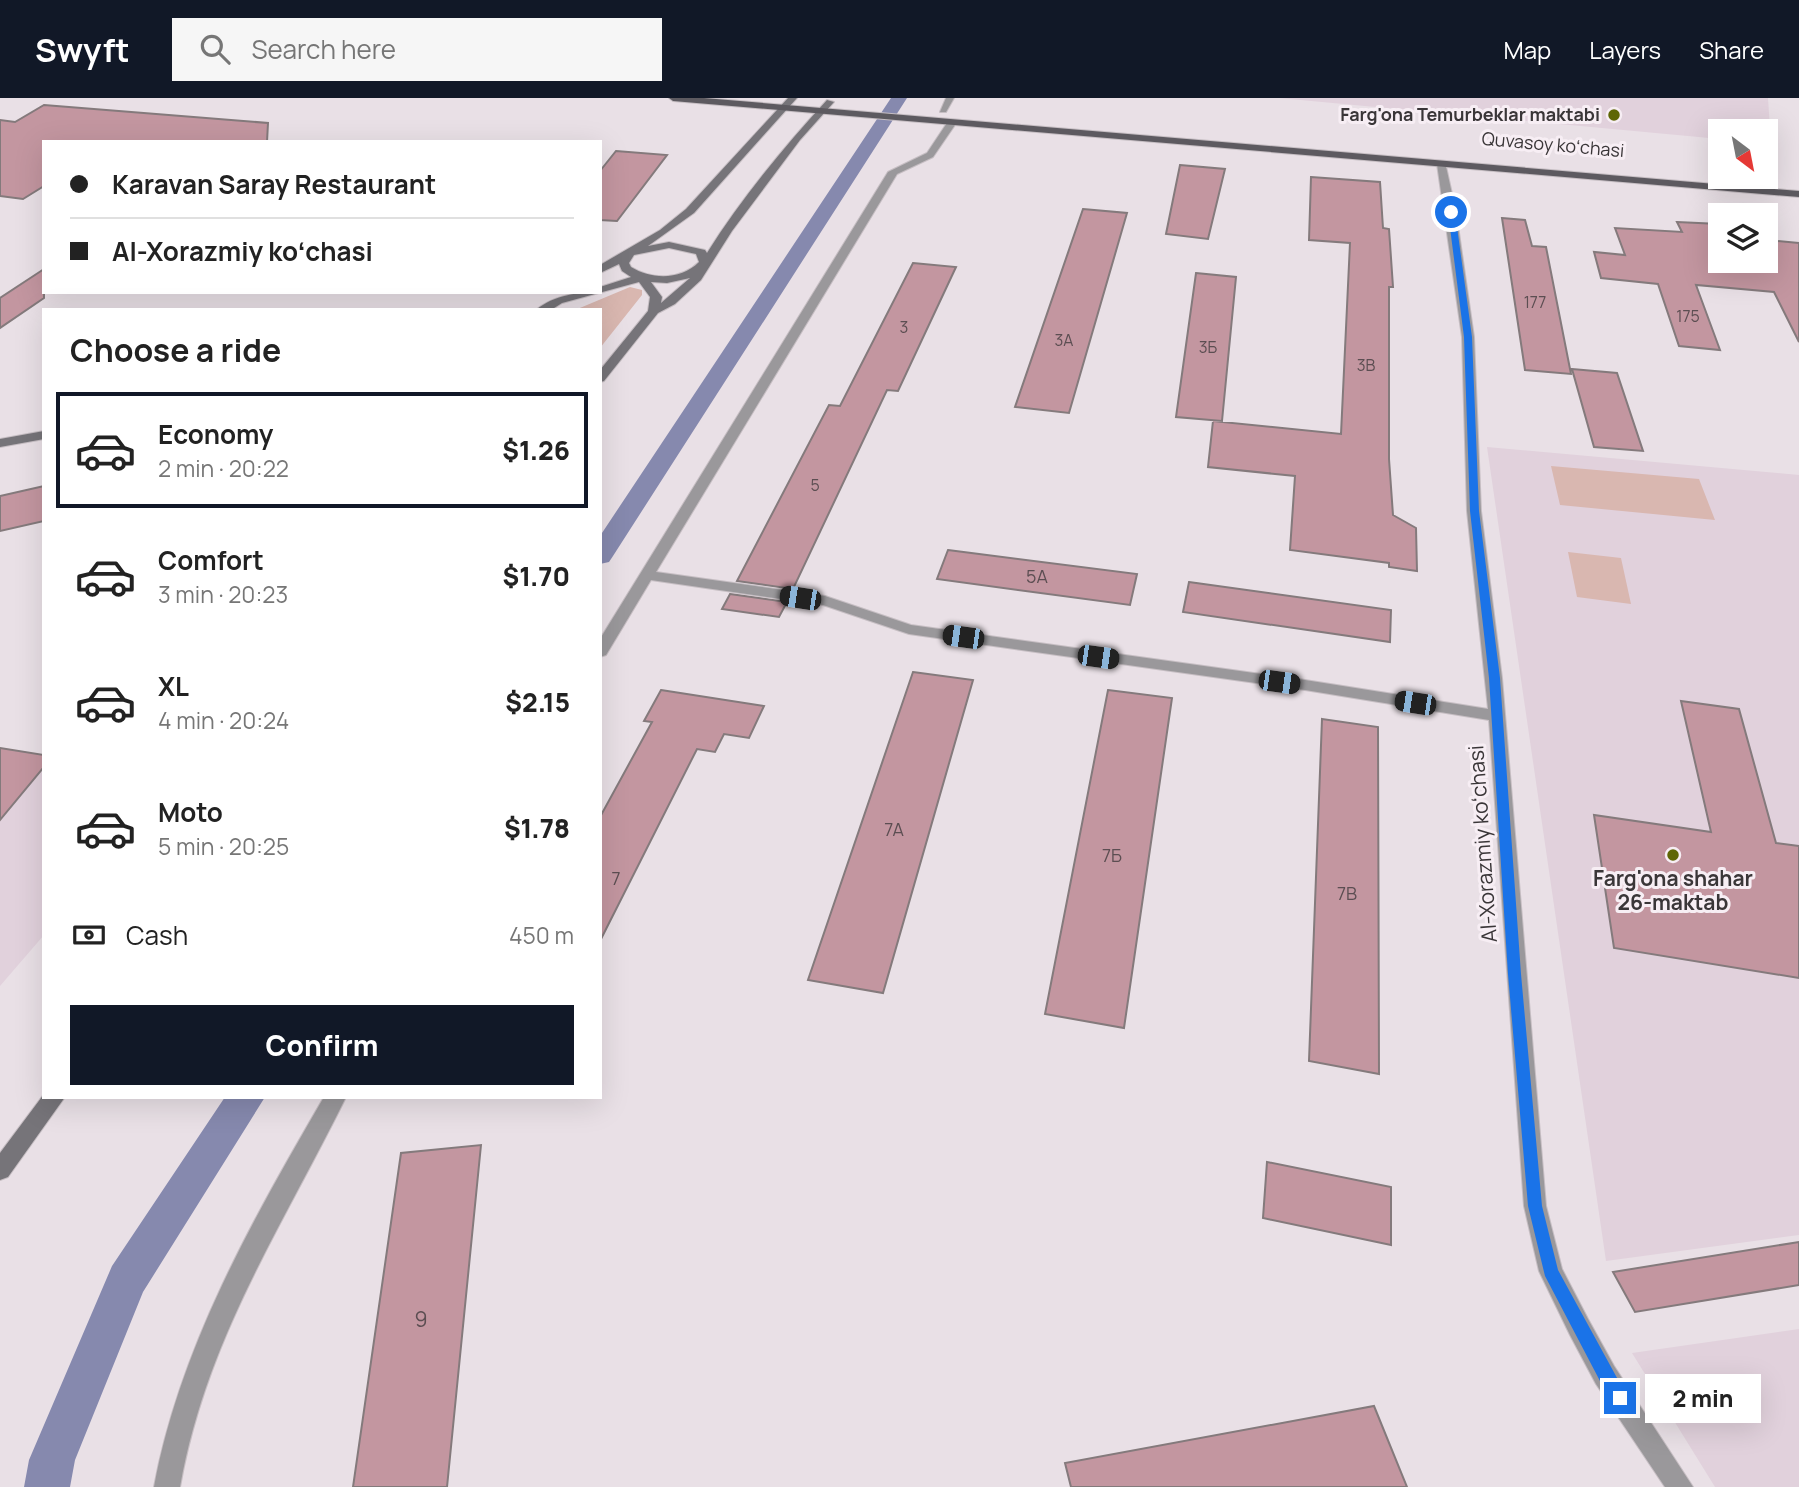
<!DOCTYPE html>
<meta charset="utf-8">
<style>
body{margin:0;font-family:Manrope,sans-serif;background:#f6f6f6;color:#222;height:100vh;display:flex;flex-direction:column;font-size:26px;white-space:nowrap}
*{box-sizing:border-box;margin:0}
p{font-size:23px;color:#767676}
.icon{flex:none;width:38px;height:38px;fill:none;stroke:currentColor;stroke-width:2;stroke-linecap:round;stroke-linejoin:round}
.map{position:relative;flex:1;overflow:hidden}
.side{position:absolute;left:42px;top:210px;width:560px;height:791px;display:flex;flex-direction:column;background:#fff;border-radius:0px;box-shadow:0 7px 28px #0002}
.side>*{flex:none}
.guide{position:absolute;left:42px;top:42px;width:560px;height:154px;border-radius:0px;box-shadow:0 7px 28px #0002;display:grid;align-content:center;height:154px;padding:0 28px;background:#fff}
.needle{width:46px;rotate:148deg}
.buttons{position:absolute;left:1708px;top:21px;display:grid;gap:14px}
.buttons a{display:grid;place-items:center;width:70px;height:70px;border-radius:0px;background:#fff;box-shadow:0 7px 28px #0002;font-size:35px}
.end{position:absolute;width:32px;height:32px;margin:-16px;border:9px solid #1a73e8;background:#fff;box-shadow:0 0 0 4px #fff}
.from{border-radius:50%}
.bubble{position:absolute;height:49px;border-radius:0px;background:#fff;box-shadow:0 7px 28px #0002;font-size:23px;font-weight:800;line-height:49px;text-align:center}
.car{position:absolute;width:21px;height:42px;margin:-21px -10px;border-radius:9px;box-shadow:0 0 5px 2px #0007;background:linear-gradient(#222 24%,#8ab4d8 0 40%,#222 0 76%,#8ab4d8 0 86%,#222 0)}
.guide b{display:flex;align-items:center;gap:24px;height:66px;font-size:26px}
.guide b+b{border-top:2px solid #e0e0e0}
.guide i{width:18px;height:18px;background:#222}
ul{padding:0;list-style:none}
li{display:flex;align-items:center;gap:21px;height:116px;margin:0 14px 10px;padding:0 14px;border:4px solid transparent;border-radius:0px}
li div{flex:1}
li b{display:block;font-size:26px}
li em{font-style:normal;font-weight:800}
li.active{border-color:#111827}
li>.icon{width:63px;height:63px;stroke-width:1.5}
h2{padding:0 28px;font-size:32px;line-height:84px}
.pay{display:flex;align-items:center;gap:18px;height:77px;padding:0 28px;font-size:26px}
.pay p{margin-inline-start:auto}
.action{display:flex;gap:14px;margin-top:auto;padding:14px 28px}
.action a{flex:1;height:80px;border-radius:0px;background:#111827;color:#fff;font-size:28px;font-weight:800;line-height:80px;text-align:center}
header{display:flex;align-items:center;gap:42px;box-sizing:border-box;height:98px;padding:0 35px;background:#111827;color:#fff}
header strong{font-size:33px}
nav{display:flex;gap:38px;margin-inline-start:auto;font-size:24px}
.search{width:490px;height:63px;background:#f6f6f6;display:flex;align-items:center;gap:18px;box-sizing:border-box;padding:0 24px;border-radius:0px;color:#767676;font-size:26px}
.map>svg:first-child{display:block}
.built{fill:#e1d1dc}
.green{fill:#d9b7b0}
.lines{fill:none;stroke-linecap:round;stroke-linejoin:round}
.canal{fill:#8689ae;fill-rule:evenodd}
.building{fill:#c396a0;stroke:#847a7c;stroke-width:2}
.street-casing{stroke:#c6bec3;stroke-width:2}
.secondary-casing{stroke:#c6bec3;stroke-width:2}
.primary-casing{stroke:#c6bec3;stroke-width:2}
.street{fill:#9a989b;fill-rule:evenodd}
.secondary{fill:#767479;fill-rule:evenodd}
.primary{fill:#5d5a60;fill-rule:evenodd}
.route{fill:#1a73e8}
.poi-dot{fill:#5e6605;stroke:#f7eef4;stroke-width:2.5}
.labels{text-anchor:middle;stroke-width:6;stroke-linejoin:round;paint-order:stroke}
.far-number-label{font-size:16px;fill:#5c4e52}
.far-poi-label{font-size:18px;font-weight:bold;fill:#3a3638;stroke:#f7eef4;text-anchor:end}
.far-street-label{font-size:18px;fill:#3a3638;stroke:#f7eef4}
.number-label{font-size:18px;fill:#5c4e52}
.street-label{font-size:21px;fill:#3a3638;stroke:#f7eef4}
.poi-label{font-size:21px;font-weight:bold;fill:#3a3638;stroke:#f7eef4}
.near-number-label{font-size:21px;fill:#5c4e52}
</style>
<header>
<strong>Swyft</strong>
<div class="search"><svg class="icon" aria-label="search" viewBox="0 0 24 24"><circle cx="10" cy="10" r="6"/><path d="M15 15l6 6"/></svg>Search here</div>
<nav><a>Map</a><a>Layers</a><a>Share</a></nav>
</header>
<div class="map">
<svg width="1799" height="1389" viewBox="0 0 1799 1389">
<rect width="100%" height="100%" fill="#e9e0e6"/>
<path class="built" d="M1279 0H1768L1771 46 1766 45V33H1720V41Z
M1487 349 1799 377V1137L1606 1163Z
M0 663 44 673V837L0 888Z
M1799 1231V1389H1715L1632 1255Z"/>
<path class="green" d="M630 189 642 192V197L600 250V212H575Z
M1551 368 1699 381 1715 422 1560 407Z
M1568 454 1621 460 1631 506 1577 499Z"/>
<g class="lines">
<path class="canal" d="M891 0H907L613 458 609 464 600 466V438Z
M225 999H265L143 1194 75 1362 70 1389H24L29 1362 112 1168Z"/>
</g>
<path class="building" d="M44 7 268 25 267 44H44V88L23 101 0 98V22L15 24Z
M616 53 667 57 617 123 600 122V73Z
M1180 67 1225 71 1208 141 1166 136Z
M1311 79 1380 84 1383 130 1389 131 1393 189H1389V361L1393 417 1416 430 1417 473 1389 469V465L1290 452 1295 378 1208 369 1213 323 1341 336 1350 145 1309 142Z
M1083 111 1127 115 1069 315 1015 309Z
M1502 120 1525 122 1532 148 1546 149 1571 276 1525 272Z
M1677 124 1719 126 1720 163H1766V142L1799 145V244L1774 194 1696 187 1720 252 1679 248 1658 186 1601 180 1594 154 1625 157 1615 130 1682 134Z
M913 165 956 169 898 293 887 292 793 491 737 483 829 307 840 308Z
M44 171V200L0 230V200Z
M1196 175 1236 179 1222 323 1176 319Z
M1572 271 1617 275 1643 353 1594 349Z
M44 388V423L0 433V398Z
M948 452 1137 476 1130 507 937 481Z
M1189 484 1391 512 1390 544 1183 514Z
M730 496 787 504 779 519 722 511Z
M913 574 973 582 883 895 808 882Z
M661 592 764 608 749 640 724 636 715 654 697 651 600 843V719L652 624 644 623Z
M1108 592 1172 600 1124 930 1045 916Z
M1681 603 1739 611 1776 745 1799 748V880L1614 850 1594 717 1711 734Z
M1322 621 1378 629 1379 976 1309 963Z
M0 650 44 657V669L0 722Z
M481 1047 447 1389H353L401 1055Z
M1267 1064 1391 1089V1147L1263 1120Z
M1799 1144V1187L1635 1214 1613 1174Z
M1374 1308 1407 1389H1071L1065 1365Z"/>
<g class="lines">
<g class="street-casing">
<path id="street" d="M946 0H954L946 14H940Z
M949 22 957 24 933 59 897 76 656 474 825 498 911 527 1305 582 1488 611 1467 413 1462 239 1437 66 1445 64 1456 114 1474 239 1481 413 1502 580 1546 1108 1562 1171 1588 1221 1614 1268 1693 1389H1665L1596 1286 1570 1237 1539 1173 1524 1108 1489 622 1305 592 909 536 823 507 651 482 606 557 600 559V541L888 74 927 55Z
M324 999H346C281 1131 206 1241 180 1389H154C180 1249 253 1121 324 999Z"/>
</g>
<g class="secondary-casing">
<path id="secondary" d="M788 0H797L694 115 648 148 669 144 705 152 707 155C741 101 783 50 827 2L834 4 800 42 732 133 701 182 675 206 658 215 604 283 600 284V272L648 213 650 199 639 184 562 205 551 212H536C554 197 578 194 600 194V189L631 179 622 173 619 166 600 175V167L660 132 686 111ZM669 150 696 156 699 164C681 182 652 182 631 169L629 165 634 157ZM690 180 661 205 662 199 651 184 667 185Z
M44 333V341L0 349V341Z
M44 996V999H65L8 1079 0 1082V1055Z"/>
</g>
<g class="primary-casing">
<path id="primary" d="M669 0H704L1799 93V99L673 3Z"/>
</g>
<use href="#street" class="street"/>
<use href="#secondary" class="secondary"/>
<use href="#primary" class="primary"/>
</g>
<path class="route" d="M1451 112 1455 114 1472 239 1479 413 1500 580 1521 876 1542 1108 1558 1172 1628 1300 1626 1305 1620 1308 1614 1305 1600 1283 1545 1178 1528 1108 1508 876 1489 580 1470 413 1464 239 1448 114Z"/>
<g class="poi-dot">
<circle cx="1614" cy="17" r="7"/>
<circle cx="1673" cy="757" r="7"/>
</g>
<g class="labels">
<g class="far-number-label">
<text x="1535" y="210">177</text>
<text x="1688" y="224">175</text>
<text x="904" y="235">3</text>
<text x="1064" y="248">3А</text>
<text x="1208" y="255">3Б</text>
<text x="1366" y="273">3В</text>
<text x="815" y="393">5</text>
</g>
<g class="far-poi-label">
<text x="1600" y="23">Farg'ona Temurbeklar maktabi</text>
</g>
<g class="far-street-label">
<text transform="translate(1553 47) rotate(5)" y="6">Quvasoy koʻchasi</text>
</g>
<g class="number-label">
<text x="1037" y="485">5А</text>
<text x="894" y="738">7А</text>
<text x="1112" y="764">7Б</text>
<text x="616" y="787">7</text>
<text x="1347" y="802">7В</text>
</g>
<g class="street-label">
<text transform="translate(1483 746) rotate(-94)" y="7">Al-Xorazmiy koʻchasi</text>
</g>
<g class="poi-label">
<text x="1673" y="788">Farg'ona shahar<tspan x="1673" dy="24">26-maktab</tspan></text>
</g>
<g class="near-number-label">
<text x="421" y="1229">9</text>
</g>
</g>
</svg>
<div class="buttons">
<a><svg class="needle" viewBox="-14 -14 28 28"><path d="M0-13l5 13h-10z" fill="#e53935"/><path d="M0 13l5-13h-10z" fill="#767676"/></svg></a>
<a><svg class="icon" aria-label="layers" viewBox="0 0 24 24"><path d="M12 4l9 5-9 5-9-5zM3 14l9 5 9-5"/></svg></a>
</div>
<i class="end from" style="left:1451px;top:114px"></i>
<i class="end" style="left:1620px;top:1300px"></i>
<div class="bubble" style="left:1645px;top:1276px;width:116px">2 min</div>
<i class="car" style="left:800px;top:500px;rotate:279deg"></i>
<i class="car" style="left:963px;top:539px;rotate:278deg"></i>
<i class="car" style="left:1098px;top:559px;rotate:98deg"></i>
<i class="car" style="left:1279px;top:584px;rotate:98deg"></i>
<i class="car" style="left:1415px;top:605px;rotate:279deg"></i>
<div class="guide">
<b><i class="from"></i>Karavan Saray Restaurant</b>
<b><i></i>Al-Xorazmiy koʻchasi</b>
</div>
<section class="side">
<h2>Choose a ride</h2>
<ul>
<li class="active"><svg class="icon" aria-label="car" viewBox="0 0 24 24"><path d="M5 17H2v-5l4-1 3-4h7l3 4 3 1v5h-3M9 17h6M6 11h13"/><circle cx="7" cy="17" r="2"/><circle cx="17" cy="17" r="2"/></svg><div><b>Economy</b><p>2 min · 20:22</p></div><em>$1.26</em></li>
<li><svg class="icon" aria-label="car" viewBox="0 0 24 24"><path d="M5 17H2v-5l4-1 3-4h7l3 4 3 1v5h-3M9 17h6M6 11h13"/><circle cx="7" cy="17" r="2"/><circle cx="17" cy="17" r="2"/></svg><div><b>Comfort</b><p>3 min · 20:23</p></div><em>$1.70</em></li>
<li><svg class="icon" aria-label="car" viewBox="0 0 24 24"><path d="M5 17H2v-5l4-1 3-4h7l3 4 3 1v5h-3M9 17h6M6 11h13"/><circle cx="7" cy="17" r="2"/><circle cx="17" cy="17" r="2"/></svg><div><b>XL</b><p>4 min · 20:24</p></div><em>$2.15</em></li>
<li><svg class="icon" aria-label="car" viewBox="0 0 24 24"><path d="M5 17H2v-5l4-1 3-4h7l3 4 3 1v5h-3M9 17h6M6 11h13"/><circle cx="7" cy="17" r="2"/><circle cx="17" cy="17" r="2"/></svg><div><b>Moto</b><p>5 min · 20:25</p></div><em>$1.78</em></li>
</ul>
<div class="pay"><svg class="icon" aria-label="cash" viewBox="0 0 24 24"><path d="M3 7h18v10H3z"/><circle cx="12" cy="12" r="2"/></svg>Cash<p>450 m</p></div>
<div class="action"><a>Confirm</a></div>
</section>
</div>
